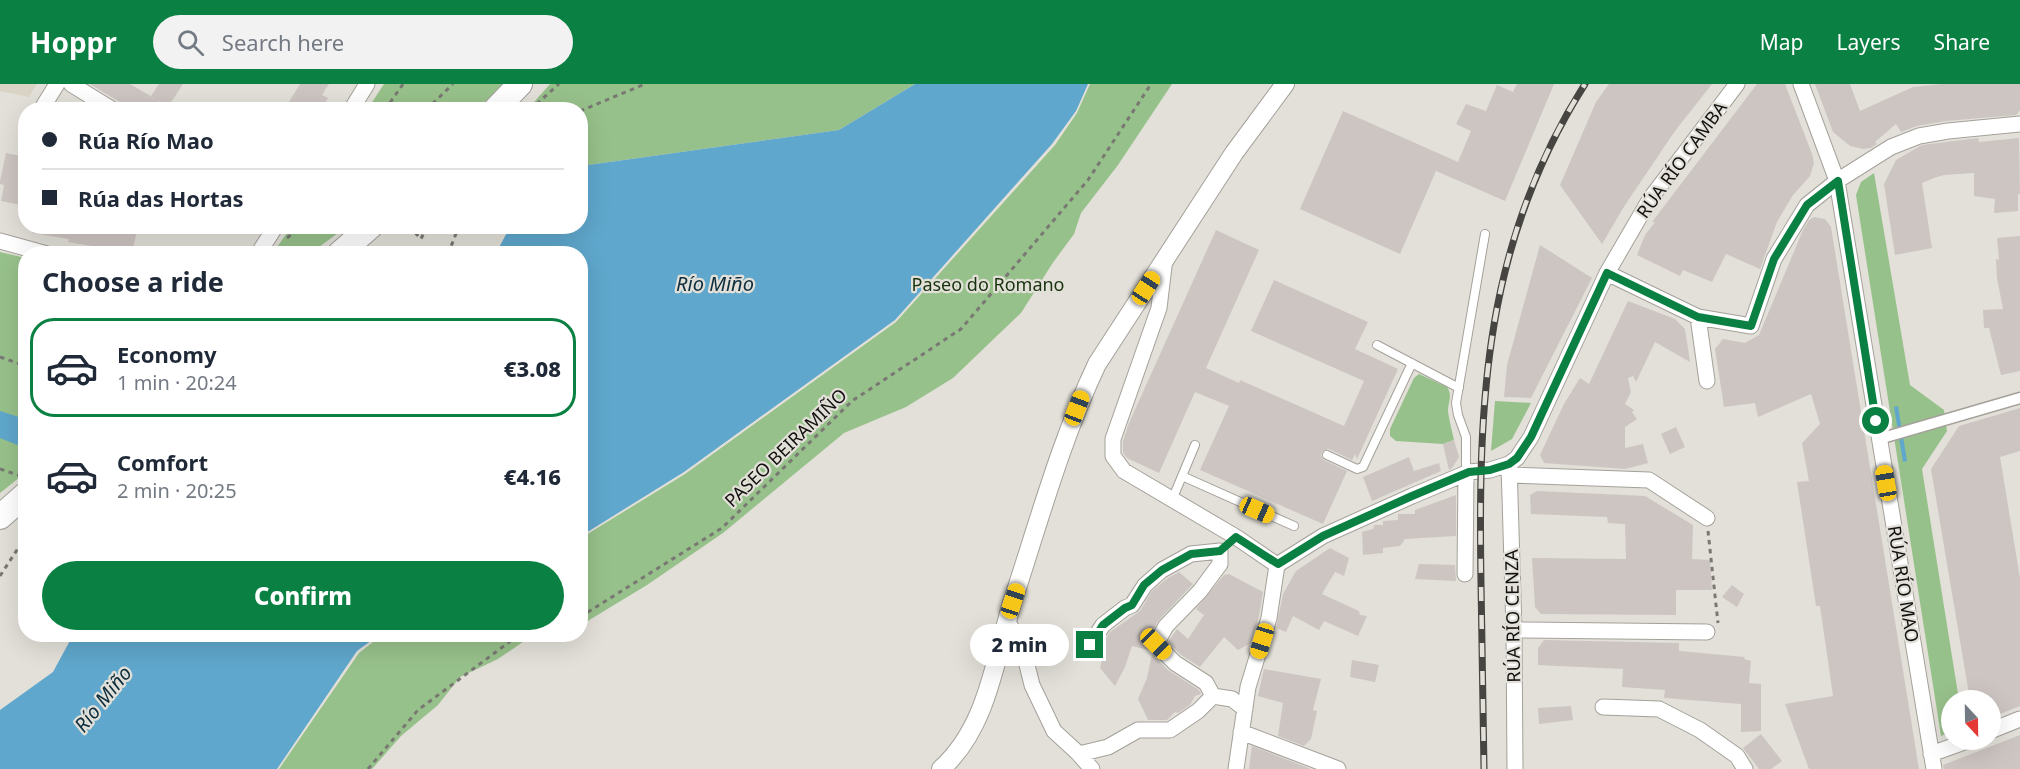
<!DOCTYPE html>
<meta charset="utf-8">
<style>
body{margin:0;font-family:"Noto Sans",sans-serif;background:#f2f2f3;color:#1f2937;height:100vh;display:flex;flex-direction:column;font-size:22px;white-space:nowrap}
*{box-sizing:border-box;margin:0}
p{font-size:20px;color:#747a83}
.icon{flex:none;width:33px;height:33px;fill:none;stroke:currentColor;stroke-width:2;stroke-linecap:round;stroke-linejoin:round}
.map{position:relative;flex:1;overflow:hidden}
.drawer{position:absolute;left:18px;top:162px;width:570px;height:396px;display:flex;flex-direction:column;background:#fff;border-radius:24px;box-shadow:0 6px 24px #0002}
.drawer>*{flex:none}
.hud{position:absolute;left:18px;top:18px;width:570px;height:132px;border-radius:24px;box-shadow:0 6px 24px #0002;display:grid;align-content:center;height:132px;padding:0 24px;background:#fff}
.needle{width:39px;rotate:158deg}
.buttons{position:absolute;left:1941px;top:606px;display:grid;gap:12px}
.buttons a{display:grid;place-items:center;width:60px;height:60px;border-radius:50%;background:#fff;box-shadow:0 6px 24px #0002;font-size:30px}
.end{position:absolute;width:27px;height:27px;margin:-14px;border:8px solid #0b8043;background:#fff;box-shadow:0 0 0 3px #fff}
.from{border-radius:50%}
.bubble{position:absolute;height:42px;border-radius:21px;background:#fff;box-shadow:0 6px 24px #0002;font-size:20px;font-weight:800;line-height:42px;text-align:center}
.car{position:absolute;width:18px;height:36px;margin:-18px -9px;border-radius:8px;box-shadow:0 0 4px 2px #0007;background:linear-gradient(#f5c518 24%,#345 0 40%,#f5c518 0 76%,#345 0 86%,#f5c518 0)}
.hud b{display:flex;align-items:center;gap:21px;height:57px;font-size:22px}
.hud b+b{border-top:2px solid #e0e1e3}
.hud i{width:15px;height:15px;background:#1f2937}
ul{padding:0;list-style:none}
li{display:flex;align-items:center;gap:18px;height:99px;margin:0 12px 9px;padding:0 12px;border:3px solid transparent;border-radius:24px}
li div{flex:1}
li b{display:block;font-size:22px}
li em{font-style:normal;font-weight:800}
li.selected{border-color:#0b8043}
li>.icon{width:54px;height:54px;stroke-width:1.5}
h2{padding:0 24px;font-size:27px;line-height:72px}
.button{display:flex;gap:12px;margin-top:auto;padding:12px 24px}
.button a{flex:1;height:69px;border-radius:36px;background:#0b8043;color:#fff;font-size:24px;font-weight:800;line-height:69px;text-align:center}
header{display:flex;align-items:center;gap:36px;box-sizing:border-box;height:84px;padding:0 30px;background:#0b8043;color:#fff}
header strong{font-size:28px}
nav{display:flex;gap:33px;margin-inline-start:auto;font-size:21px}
.search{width:420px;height:54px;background:#f2f2f3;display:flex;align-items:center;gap:15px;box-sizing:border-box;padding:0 21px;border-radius:33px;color:#747a83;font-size:22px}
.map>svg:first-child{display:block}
.built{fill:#d9d4c5}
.green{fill:#97c18a}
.water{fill:#5fa7cc}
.building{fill:#cdc5c1}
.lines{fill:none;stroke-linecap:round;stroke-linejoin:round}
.service-casing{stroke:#a4a19a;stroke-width:10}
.pedestrian-casing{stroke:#a4a19a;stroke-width:13}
.minor-casing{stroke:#a4a19a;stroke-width:17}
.tertiary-casing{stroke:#a4a19a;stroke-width:20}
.trunk-casing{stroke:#a4a19a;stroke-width:26}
.path{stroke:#797873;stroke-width:3;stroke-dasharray:4.5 4.5;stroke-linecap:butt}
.service{stroke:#fff;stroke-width:8}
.pedestrian{stroke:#fff;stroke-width:10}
.minor{stroke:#fff;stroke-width:15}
.tertiary{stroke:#fff;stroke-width:18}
.trunk{stroke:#fff;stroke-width:24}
.rail-casing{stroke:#464541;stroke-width:7}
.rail{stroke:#e2e0d8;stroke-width:4.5;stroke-dasharray:14;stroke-linecap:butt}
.route{stroke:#0b8043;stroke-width:8}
.labels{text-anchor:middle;stroke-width:4.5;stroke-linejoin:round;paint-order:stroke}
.street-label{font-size:18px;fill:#12110f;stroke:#e2e0d8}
.park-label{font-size:18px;fill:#17330d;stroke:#e2e0d8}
.water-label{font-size:20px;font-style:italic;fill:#0c2e3e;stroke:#e2e0d8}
</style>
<header>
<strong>Hoppr</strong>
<div class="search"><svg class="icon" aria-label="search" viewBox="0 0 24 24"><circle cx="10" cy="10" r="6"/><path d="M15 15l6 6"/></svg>Search here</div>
<nav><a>Map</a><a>Layers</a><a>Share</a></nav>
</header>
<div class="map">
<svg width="2020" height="685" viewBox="0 0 2020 685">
<rect width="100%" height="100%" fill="#e2e0d8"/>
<path class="built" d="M0 0H37L29 13 0 7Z"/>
<path class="green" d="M384 0H504L479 25 367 26Z
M550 0H915L839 46 581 82 580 26H527Z
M1090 0H1172L1118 81 1081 129 1074 150 1052 180 1021 229 953 294 906 323 844 349 723 449 647 501 586 538 581 539V454L685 390 896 238 1055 61 1077 29Z
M1874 89 1910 301 1944 326 1947 347 1922 385 1959 616H1952L1951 648 1941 652 1856 111 1861 98Z
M291 143V142L346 143 311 169H273Z
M0 168 26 174 25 389 0 409Z
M1419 290 1447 303C1453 312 1448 317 1448 327 1449 336 1452 347 1454 356L1443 360 1396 357 1390 352V345L1414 294Z
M1495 317 1531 319 1512 355 1491 367Z
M383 550 533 551 498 575 460 593 438 621 401 652 372 685H279L359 569Z"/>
<path class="water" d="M915 0H1088L1076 27 1052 60 895 236 684 388 581 452 580 170 496 169 510 143 580 142 581 82 839 46Z
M1898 322 1907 377 1903 378 1894 323Z
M0 327 25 335V364L0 354Z
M73 551V550L379 551 357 567 277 685H0V626L53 588Z"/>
<path class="building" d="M90 0H130L159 17 154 26H133Z
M159 0H183L168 23 151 12Z
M300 0H329L322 11 328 14 321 26H284Z
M1517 0H1554L1505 117 1436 87 1400 170 1300 125 1343 27 1458 78 1471 47 1456 40 1466 20 1486 27 1497 1 1513 8Z
M1609 0H1712L1675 47 1625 121 1602 160 1560 101 1596 18Z
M1757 0H1785L1812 70 1814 79 1810 92 1793 111 1777 138 1760 185 1726 170 1712 198 1683 186 1680 192 1637 171 1645 151 1655 138H1652Z
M1815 0H1850L1860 27 1913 3 1942 0H2020V26L2016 31 1946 37 1917 42 1901 48 1896 40 1875 58 1877 60 1871 64 1863 65 1850 62 1833 48Z
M1978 54 1979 58 2019 54 2020 110H2018V127L1994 129 1995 115 1974 112V89L1944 91 1934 94 1922 99 1932 164 1895 171 1884 100 1896 76 1922 61Z
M6 69 26 73 23 88H26V122L1 117 4 101 0 100V97Z
M1814 133 1825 135 1831 143 1919 685H1809L1785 620 1833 612 1820 522H1816L1797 398 1809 397 1802 359 1820 340 1811 310 1758 333 1755 319 1724 323 1715 265 1723 255 1745 259 1759 251 1803 146 1809 136Z
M33 142H116L137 146 132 170H119L97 166 98 163 68 158 69 155 32 149Z
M1216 146 1259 166 1206 284 1239 299 1240 296 1344 342 1364 297 1251 247 1274 196 1368 238 1355 265 1398 285 1357 375 1355 370 1352 376 1329 365 1322 368 1321 372 1324 376 1347 387 1323 440 1200 386 1229 322 1195 308 1159 389 1127 374 1123 369V357L1129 339Z
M2020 152V287L2001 291 1989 244H1984L1983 226 2003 225 1997 194 1996 175 1999 176 1997 154Z
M1540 161 1592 194 1531 314 1504 313 1507 281Z
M1628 217 1675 235 1685 245 1690 278 1655 258 1636 298 1633 292 1628 294 1631 308 1625 320 1634 326 1632 328 1637 335 1625 343V364L1643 360 1648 379 1625 385 1544 379 1540 371 1564 320 1580 294 1589 300Z
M2020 324V367L2000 373 2020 494V622L1990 634V616H1970L1931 385 1959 342Z
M1676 343 1685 363 1670 370 1661 350Z
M1454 356 1459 373 1452 384 1449 386 1443 360Z
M1409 373 1414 387 1439 379 1441 387 1372 417 1363 393Z
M1537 407 1645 412 1693 441 1692 475 1710 476 1712 506H1676V531L1541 530 1535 523 1532 474 1626 475 1625 440 1608 439 1607 433 1531 430 1530 411Z
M1456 411V452L1405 455 1400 462 1383 464V469L1363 471 1362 448 1373 445 1374 441H1383V437L1398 436V430H1415V426Z
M1330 464 1349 474 1344 492 1335 488 1322 510 1359 527 1360 531 1367 532 1358 552 1324 537 1319 546 1293 532 1286 548 1276 544 1283 510 1296 487Z
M1419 480 1455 481 1456 497 1415 495Z
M1179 488 1193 500 1158 537 1147 556V562L1149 566 1132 562 1125 583 1115 602 1100 584 1102 576 1092 570 1098 566 1110 548 1140 527 1152 507 1168 494Z
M1229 490 1263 508 1259 532 1251 559 1238 566 1224 553 1200 583 1181 571 1168 558 1177 545 1188 555 1204 531 1196 525 1224 491Z
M1732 501 1744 510 1737 523 1722 513Z
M1544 556 1679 559V567L1745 573 1744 575 1751 577 1749 599 1761 600V647L1741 648V620L1664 614 1665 606 1622 603 1623 585 1538 581V564Z
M1152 570 1168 586 1199 606 1201 610 1195 612 1190 621 1178 629 1175 628 1167 636H1148L1138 615 1147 594Z
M1352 576 1379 581 1375 598 1350 593Z
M1264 585 1321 595 1313 626 1317 627 1311 655 1304 662 1278 652 1283 619 1258 612Z
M1571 622 1573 636 1539 640 1538 624Z
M1761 650 1782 677 1771 685H1759L1743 664Z
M2020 651V685H1944L1943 681Z
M1252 662 1311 685H1249Z"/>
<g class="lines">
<g class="service-casing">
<path id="service" d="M1377 261 1459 304
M1327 371 1357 385 1363 383 1412 279
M1466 390V353L1458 331 1456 319 1485 150
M1182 392 1294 442
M1172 416 1195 361"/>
</g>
<g class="pedestrian-casing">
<path id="pedestrian" d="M1879 355 2020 314"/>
</g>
<g class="minor-casing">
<path id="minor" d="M71 0 113 26
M1801 0 1837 97 1934 685
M44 21 57 0
M351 26 367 0
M0 157 47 170
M258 170 276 142
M1165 174 1159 224 1113 355V372L1124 387 1236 453 1277 481
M1607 189 1698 233 1751 242 1774 175 1807 121 1837 97 1891 63 1919 52 1948 47 2020 40
M1698 233 1707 297
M1509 380 1514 546 1515 685
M1509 391 1649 396 1707 434
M1277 481 1323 452 1412 412 1469 388 1490 386 1509 380 1517 374 1531 353 1607 189 1650 115 1737 0
M1465 490 1466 390
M1007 537 1022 561 1032 601 1054 647 1079 670 1108 663 1138 646H1170L1198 627 1213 612 1232 615 1245 625
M1514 546 1707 548
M1090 561 1103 541 1125 524 1132 521 1145 501 1162 486 1191 470 1220 467
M1213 612 1206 599 1175 579 1156 560 1166 542 1200 507 1220 480V467
M1603 623 1659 625 1700 646 1737 672 1745 685
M1990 647 2020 635
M1241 648 1338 685
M1077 668 1092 685
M1931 670 1970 656
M1236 685 1248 603 1269 534 1277 481"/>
</g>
<g class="tertiary-casing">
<path id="tertiary" d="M941 685C988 643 995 574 1013 516 1039 437 1061 356 1097 280L1234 69 1285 0"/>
</g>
<g class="trunk-casing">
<path id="trunk" d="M495 26 520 0
M339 170 371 142
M0 433 26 410"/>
</g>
<path class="path" d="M385 26 403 0
M426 26 453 0
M530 26 559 0
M580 27 645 0
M409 142 421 155 427 142
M287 154 302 142
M448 170 459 142
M0 273 26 282
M22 329 26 302
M0 385 21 392
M1708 447 1718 539
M0 492 26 452
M580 533 722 444 852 317 961 245 1088 96 1151 0
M368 685 418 626 520 550"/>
<use href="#service" class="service"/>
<use href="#pedestrian" class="pedestrian"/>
<use href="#minor" class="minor"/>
<use href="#tertiary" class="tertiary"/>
<use href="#trunk" class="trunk"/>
<g class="rail-casing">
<path id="rail" d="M1484 685C1483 623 1482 561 1481 499 1478 317 1484 159 1585 0"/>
</g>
<use href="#rail" class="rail"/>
</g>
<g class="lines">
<path class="route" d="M1090 561 1103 541 1125 524 1132 521 1144 501 1162 486 1191 470 1220 467 1236 453 1278 480 1323 452 1412 412 1469 388 1490 386 1509 380 1517 374 1531 353 1607 189 1698 233 1751 242 1774 175 1807 121 1838 97 1876 337"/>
</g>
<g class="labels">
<g class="street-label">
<text transform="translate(1682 76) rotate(-54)" y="6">RÚA RÍO CAMBA</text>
<text transform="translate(786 364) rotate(-44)" y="6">PASEO BEIRAMIÑO</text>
<text transform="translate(1903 500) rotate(81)" y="6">RÚA RÍO MAO</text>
<text transform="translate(1513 532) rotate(-91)" y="6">RÚA RÍO CENZA</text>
</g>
<g class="park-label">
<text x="988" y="207">Paseo do Romano</text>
</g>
<g class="water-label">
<text x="715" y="207">Río Miño</text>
<text transform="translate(103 615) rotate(-51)" y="7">Río Miño</text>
</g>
</g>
</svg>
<div class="buttons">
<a><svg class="needle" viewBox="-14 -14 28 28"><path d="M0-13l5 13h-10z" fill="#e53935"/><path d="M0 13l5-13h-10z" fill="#747a83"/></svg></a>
</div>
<i class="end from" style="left:1876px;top:337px"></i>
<i class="end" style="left:1090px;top:561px"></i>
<div class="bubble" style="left:970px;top:540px;width:99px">2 min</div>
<i class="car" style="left:1146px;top:204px;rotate:33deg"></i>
<i class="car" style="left:1077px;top:324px;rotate:21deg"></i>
<i class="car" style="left:1886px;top:399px;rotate:350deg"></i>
<i class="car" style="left:1257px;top:426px;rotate:114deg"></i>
<i class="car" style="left:1013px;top:517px;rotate:18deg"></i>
<i class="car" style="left:1262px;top:557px;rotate:197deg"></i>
<i class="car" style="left:1156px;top:560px;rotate:135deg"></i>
<div class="hud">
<b><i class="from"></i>Rúa Río Mao</b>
<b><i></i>Rúa das Hortas</b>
</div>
<section class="drawer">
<h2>Choose a ride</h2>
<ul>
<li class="selected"><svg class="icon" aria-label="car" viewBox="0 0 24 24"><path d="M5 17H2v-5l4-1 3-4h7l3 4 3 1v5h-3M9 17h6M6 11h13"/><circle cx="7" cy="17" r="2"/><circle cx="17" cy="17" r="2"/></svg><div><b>Economy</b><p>1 min · 20:24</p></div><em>€3.08</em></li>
<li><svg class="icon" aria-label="car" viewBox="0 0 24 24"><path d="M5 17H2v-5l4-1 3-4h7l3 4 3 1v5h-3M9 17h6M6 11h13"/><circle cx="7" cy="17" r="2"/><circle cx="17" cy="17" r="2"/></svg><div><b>Comfort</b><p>2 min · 20:25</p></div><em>€4.16</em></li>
</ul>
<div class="button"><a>Confirm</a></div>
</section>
</div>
